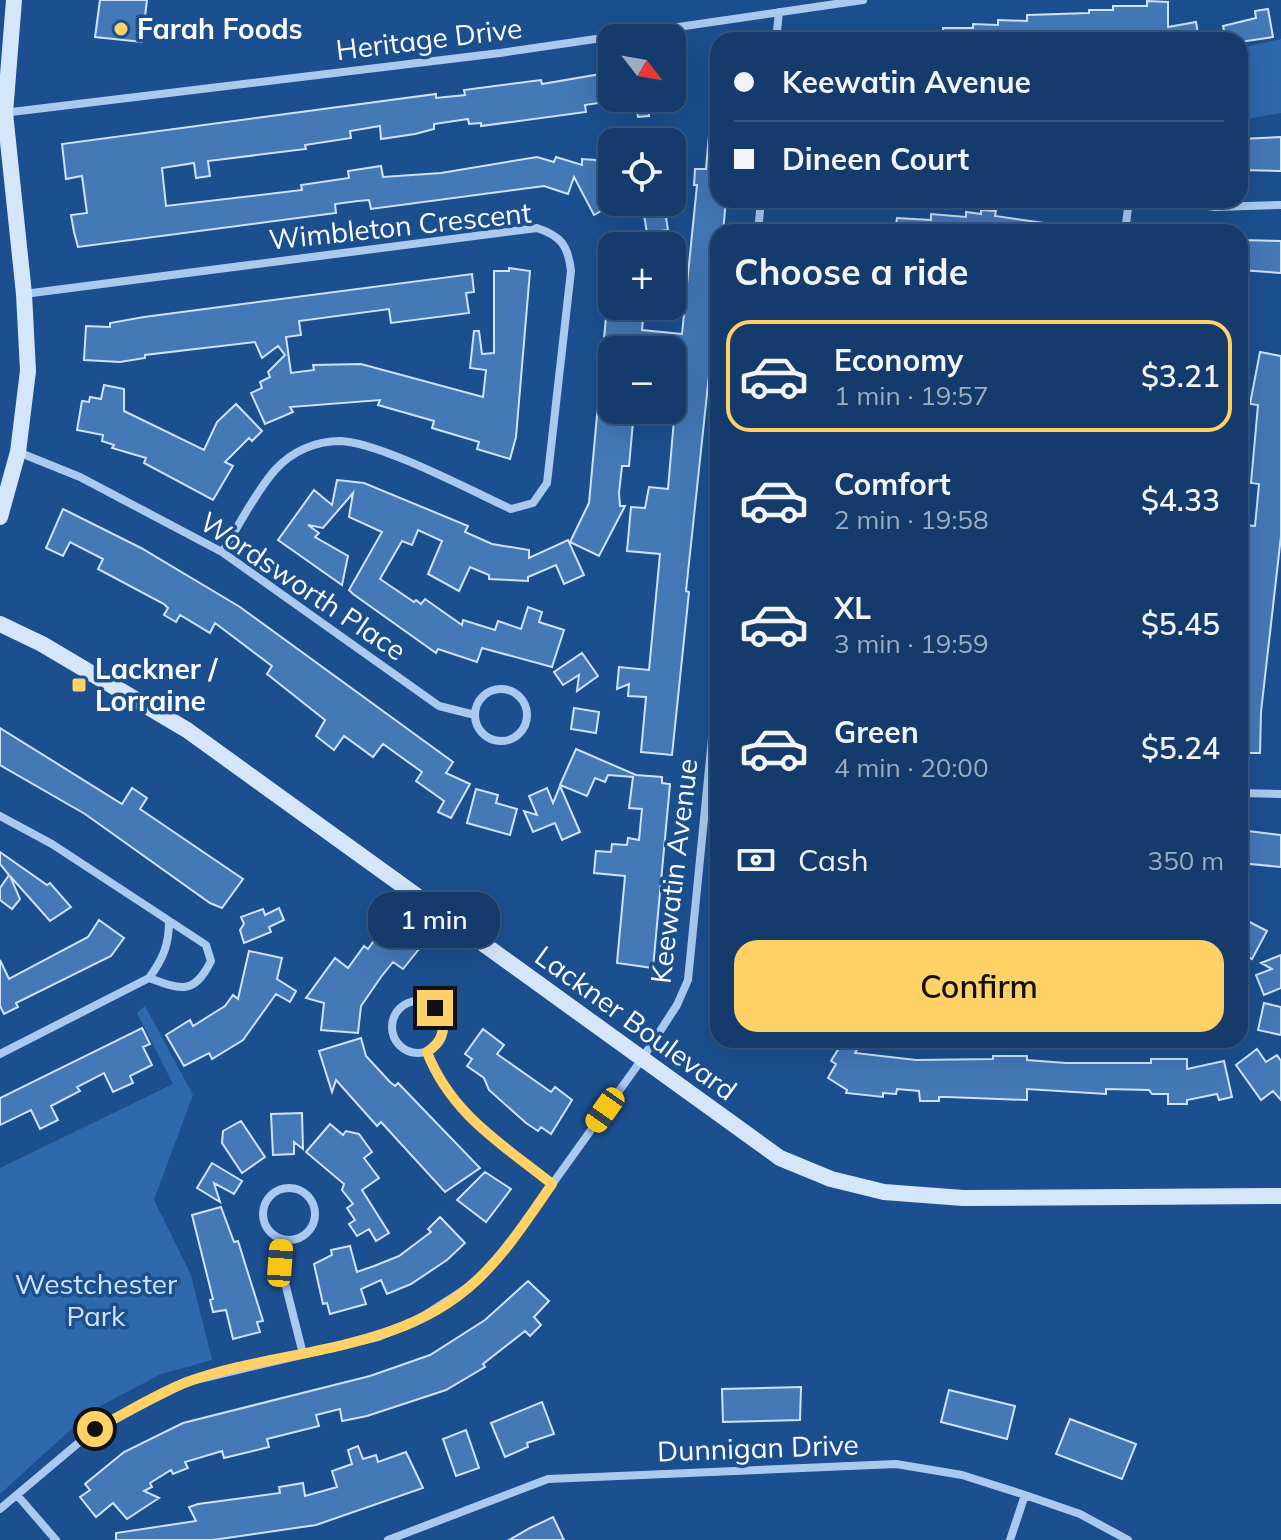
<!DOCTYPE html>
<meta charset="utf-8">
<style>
body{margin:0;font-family:Mulish,sans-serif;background:#1d4271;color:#f1f3f6;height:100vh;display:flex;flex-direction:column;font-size:30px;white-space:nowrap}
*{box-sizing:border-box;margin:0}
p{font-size:26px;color:#9dadc1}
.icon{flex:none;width:44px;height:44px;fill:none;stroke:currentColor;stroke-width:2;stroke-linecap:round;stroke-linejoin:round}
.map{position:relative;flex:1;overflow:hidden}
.drawer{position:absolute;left:710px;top:224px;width:538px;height:824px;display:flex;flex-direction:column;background:#143b6b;border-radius:24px;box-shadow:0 8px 32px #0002,0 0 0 2px #33557e}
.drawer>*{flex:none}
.banner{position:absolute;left:710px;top:32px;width:538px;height:176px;border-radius:24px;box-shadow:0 8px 32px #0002,0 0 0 2px #33557e;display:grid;align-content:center;height:176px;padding:0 24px;background:#143b6b}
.needle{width:52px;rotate:121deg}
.tools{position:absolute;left:598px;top:24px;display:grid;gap:16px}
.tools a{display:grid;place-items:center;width:88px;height:88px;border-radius:16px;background:#143b6b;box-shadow:0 8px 32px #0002,0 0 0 2px #33557e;font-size:40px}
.end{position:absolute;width:36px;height:36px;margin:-18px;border:10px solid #ffd166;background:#111;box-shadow:0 0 0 4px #111}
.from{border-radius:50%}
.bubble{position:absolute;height:56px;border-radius:24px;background:#143b6b;box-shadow:0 8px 32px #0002,0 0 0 2px #33557e;font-size:26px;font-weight:600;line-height:56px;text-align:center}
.car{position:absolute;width:24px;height:48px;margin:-24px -12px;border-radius:10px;box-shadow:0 0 6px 2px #0007;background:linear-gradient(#f5c518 24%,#345 0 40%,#f5c518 0 76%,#345 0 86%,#f5c518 0)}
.banner b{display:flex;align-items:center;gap:28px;height:76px;font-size:30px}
.banner b+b{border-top:2px solid #33557e}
.banner i{width:20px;height:20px;background:#f1f3f6}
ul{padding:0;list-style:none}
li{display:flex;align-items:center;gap:24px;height:112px;margin:0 16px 12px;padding:0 8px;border:4px solid transparent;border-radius:24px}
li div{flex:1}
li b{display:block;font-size:30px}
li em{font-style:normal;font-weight:600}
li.on{border-color:#ffd166}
li>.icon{width:72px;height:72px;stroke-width:1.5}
h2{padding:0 24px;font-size:36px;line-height:96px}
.pay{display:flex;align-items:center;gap:20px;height:88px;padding:0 24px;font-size:30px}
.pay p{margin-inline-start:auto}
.button{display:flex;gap:16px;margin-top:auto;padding:16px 24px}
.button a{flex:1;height:92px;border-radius:24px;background:#ffd166;color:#111;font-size:32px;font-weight:600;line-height:92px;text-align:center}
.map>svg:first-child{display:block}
.green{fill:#2e69ad}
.building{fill:#4478b7;stroke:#cfe3fa;stroke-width:2}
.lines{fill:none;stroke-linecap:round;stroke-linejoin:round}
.street{stroke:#a9c9ee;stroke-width:8}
.secondary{stroke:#d6e6fa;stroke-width:16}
.route{stroke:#ffd166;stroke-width:10}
.poi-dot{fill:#ffd166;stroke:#1b4f8f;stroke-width:3}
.labels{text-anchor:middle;stroke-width:7;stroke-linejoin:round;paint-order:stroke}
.poi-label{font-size:28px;font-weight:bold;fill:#fff;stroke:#1b4f8f;text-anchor:start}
.street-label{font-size:28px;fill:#fff;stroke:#1b4f8f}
.park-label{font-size:28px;fill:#cfe3fa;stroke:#1b4f8f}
</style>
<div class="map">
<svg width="1281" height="1540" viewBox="0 0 1281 1540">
<rect width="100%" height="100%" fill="#1b4f8f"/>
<path class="green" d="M1281 39V113L1240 120V48Z
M145 1006 193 1095 154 1200 191 1275 212 1360 161 1374 91 1411 0 1494V1168L173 1084 137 1013Z"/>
<path class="building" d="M100 0H147L142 42 95 37Z
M1147 1 1168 2V27L1196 22 1199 40H942L943 28H973V24L998 25V20L1027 21V15L1089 13V10H1113V6H1147Z
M1268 9 1273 37 1240 42 1226 40 1223 26 1256 18 1255 11Z
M612 72V101L585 105 586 112 481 126V123L469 124 468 119 434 124V129L415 134 381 139 380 126 350 131 351 138 305 145 306 149 208 161 210 176 196 178 194 163 162 168 166 206 302 190 301 185 349 178 348 171 381 166 383 177 441 173 537 157 554 162 556 157 582 165V159L596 160 612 192V205L594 215 574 177 568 194 544 186 371 209 369 200 358 201 335 204 336 213 78 247 74 232 71 215 87 213 82 176 66 179 62 144 436 94V98L465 95 464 90 541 80 542 84Z
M635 98H647L649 116 638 117Z
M709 135H718V200H726L723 232H718V243H714L711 267H718L715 319 686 591 689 592 672 755 641 752 646 697 628 696 629 684 617 689 619 667 649 670 660 554 627 551 631 507 645 508 649 487 668 489 680 350H612V410L634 411 629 466H622L619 493 620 506H625L599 556 570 542 589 503 607 306 644 308 642 330 682 334 697 185H694L695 169H706Z
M1281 137V171L1240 170V139Z
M981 210 996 211 995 216 1052 224 1051 232H895L897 218 931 220V214L966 217V212L981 214Z
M665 211 668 230 647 233 644 215Z
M633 231 636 246H609L608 236Z
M1240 240 1281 241V273L1240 270Z
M509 268 530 271 516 437 510 459 477 449 479 442 432 428 434 421 378 405 380 400 290 407 293 412 265 424 251 393 262 388 260 382 270 377 268 372 285 355 278 346 262 358 255 342 145 355V358L120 362 84 360 86 326 110 327V323L144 317 472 274 474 292 466 293 469 313 391 323 389 309 299 321 301 335 286 337 291 373 314 370 313 365 361 364 483 397 486 370 470 368 474 331H479L482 354 494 353V271H509Z
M1260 352 1281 356V536L1261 712 1260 753H1240V605L1245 525 1255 526 1259 484 1251 483 1258 405 1250 404Z
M104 385 124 389V411L204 450 217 422 236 404 262 431 252 441 249 438 225 462 233 466 213 500 144 463 146 458 112 448 114 445 102 441 103 435 77 430 82 401 89 402 90 397 101 399Z
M337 480 364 483 468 526 465 532 492 544 529 550V558L568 540 584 575 564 584 556 565 528 577V581L489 579V575L470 567 459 591 428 574 442 541 418 530 412 545 402 541 380 579 414 602 416 600 421 604 425 599 462 625 463 620 495 630 498 621 521 629 528 607 542 612 539 622 564 630 552 667 482 648 477 662 438 649 436 653 353 594 349 590 382 532 349 517 353 493 323 528 308 525 319 533 315 537 348 556 342 585 278 540 314 490 332 505Z
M63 509 141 548 240 607 453 762 446 773 470 784 451 818 438 812 444 801 416 781 422 772 383 744 373 757 344 736 334 750 316 736 325 720 267 674 272 666 215 623 210 633 180 615 176 622 164 615 168 608 164 604 98 569 103 559 70 542 63 556 46 548Z
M582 653 598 676 577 691 579 675 563 685 554 672Z
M574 708 599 712 596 733 571 729Z
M0 728 122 804 132 788 147 798 140 809 243 879 222 908 210 903 85 814 0 765Z
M576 749 636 775 662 777V783L670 784 653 968 617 963 625 876 594 873 596 851 611 852 612 844 627 845 628 838 639 840 642 809 629 808 633 777 608 775 605 782 595 778 587 796 560 785Z
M560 786 580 832 562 840 555 823 533 832 524 811 537 815 529 796 547 788 553 803Z
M476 789 498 795 496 803 517 809 510 835 467 823Z
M1240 830 1281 835V867L1240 863Z
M0 852 47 885 50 883 71 907 50 921 10 876 20 899 12 909 0 900V888L9 875 0 864Z
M279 908 284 920 269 927 271 932 244 943 240 930 244 924 241 917 263 909 265 915Z
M1240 917 1267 931 1252 959 1240 952Z
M99 920 124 938 111 956 16 1003 18 1007 4 1014 0 1006V960L9 979 88 937Z
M385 925 419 949 403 969 393 962 381 977 361 1006 358 1033 321 1030 324 1003 306 998 335 958 348 968 364 946 368 949Z
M249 951 282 958 277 979 296 991 290 1002 276 994 243 1040 212 1059 209 1053 184 1066 166 1035 190 1020 193 1026 225 1006 233 995 238 999Z
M1281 955V988L1264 995 1256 975 1272 969 1261 963Z
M1264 1003 1281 1007V1035L1258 1030Z
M142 1028 150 1044 143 1047 152 1065 130 1076 133 1083 113 1092 104 1073 77 1087 80 1091 51 1106 58 1120 40 1129 31 1110 0 1125V1098Z
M483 1029 504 1045 497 1054 551 1092 555 1087 572 1100 551 1134 541 1127 538 1131 526 1123 489 1090 484 1078 467 1066 472 1059 465 1054Z
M361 1038 366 1056 390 1082 395 1086 398 1083 480 1168 445 1192 381 1122 377 1126 336 1080 332 1092 319 1051Z
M844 1040 859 1046 855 1053 916 1060 993 1059V1056H1027V1060L1066 1063H1151V1059H1187V1069L1224 1061 1232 1097 1219 1100 1217 1094 1187 1100V1104H1168V1094H1152L1149 1090 1106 1089V1094L1027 1089V1100L947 1097H939V1101H920L919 1091 897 1089 896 1094 883 1093V1097L846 1093 847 1090 828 1078 836 1064 831 1061Z
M1257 1049 1266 1062 1277 1055 1281 1061V1100L1273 1091 1261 1100 1236 1065Z
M302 1113 303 1149 294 1142V1154L273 1155 271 1114Z
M241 1121 265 1157 242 1173 222 1143 223 1131Z
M330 1124 343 1135 346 1131 359 1134 372 1152 364 1158 379 1178 362 1190 389 1233 376 1241 369 1229 357 1236 349 1224 355 1220 347 1208 353 1204 342 1190 344 1184 306 1152Z
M212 1163 242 1181 234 1194 214 1183 220 1202 197 1188Z
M485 1172 511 1189 486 1222 457 1200Z
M221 1207 234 1242 238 1241 263 1321 257 1322 260 1332 233 1339 226 1310 213 1312 210 1300 213 1299 192 1215Z
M440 1217 465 1243 447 1260 411 1284 387 1294 381 1280 361 1289 366 1304 330 1314 327 1303 323 1304 314 1264 332 1255 331 1250 350 1246 357 1272 374 1266 399 1256 431 1232 428 1229Z
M528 1281 549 1301 534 1317 541 1325 530 1336 525 1331 483 1364 485 1367 446 1390 367 1416 342 1421 340 1409 316 1415 319 1426 267 1439 269 1447 224 1458 222 1451 185 1462 188 1468 173 1474 171 1470 150 1483 152 1487 144 1491 159 1498 127 1519 113 1503 96 1517 80 1497 90 1490 85 1484 124 1452 183 1423 370 1376 430 1355 485 1320Z
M801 1387 800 1420 723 1422 722 1389Z
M949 1390 1015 1406 1007 1439 941 1422Z
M542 1402 554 1434 527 1443 528 1447 505 1457 491 1423Z
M1070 1419 1136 1444 1122 1479 1056 1454Z
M466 1430 479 1468 456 1476 443 1439Z
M358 1446 363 1459 376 1455 378 1462 406 1452 423 1488 316 1525 213 1540H116V1533L196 1521 189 1507 198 1504 280 1493 279 1487 303 1483 305 1496 337 1487 332 1471 352 1464 348 1450Z
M553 1517 564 1540H509L530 1528Z"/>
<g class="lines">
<path class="street" d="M776 40 779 12
M3 113 500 53 863 0
M1166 200 1215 207 1281 205
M758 232 761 200
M1125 232 1129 200
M24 294 537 228C561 236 568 245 571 271L547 483 533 503 511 509C472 491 379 442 340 441 316 441 292 451 275 470 254 494 239 526 222 552
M18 452 80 477 222 552 439 706 475 715
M475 715a26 26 0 1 1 52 0a26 26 0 1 1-52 0Z
M1240 793 1281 794
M0 816 52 844 206 945 211 961C194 995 181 990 149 978L0 1054
M149 978C163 959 169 945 169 921
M392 1027a26 26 0 1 1 52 0a26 26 0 1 1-52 0Z
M427 1052C451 1113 502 1144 552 1184
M263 1214a26 26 0 1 1 52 0a26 26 0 1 1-52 0Z
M282 1239 280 1263 303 1354
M17 1495 56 1540
M0 1509 95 1429 187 1382 378 1337 414 1322 476 1282 505 1250 642 1059 677 1005 688 980 718 678
M388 1540 548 1479 896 1464 962 1475 1025 1495 1080 1514 1128 1540
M1010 1540 1025 1495"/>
<path class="secondary" d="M0 517 18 452 28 371 24 294 5 113 14 0
M0 624 42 644 187 730 780 1158 831 1179 884 1192 963 1198 1281 1196"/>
</g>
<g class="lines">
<path class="route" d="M95 1429C125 1414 156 1394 187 1382 283 1347 398 1355 477 1280 506 1253 529 1217 552 1184 502 1144 451 1114 427 1052 444 1041 448 1025 435 1008"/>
</g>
<g class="poi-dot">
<circle cx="121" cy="29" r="8"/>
<rect x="71" y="677" width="16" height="16" rx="4"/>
</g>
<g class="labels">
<g class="poi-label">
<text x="137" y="39">Farah Foods</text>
<text x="95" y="679">Lackner /<tspan x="95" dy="32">Lorraine</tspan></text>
</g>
<g class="street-label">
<text transform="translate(429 39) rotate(-7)" y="10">Heritage Drive</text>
<text transform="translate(400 226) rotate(-6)" y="10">Wimbleton Crescent</text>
<text transform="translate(303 586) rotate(34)" y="10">Wordsworth Place</text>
<text transform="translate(674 871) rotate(-83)" y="10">Keewatin Avenue</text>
<text transform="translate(636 1023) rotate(36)" y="10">Lackner Boulevard</text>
<text transform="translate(758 1448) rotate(-2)" y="10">Dunnigan Drive</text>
</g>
<g class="park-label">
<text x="96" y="1294">Westchester<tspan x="96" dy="32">Park</tspan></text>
</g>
</g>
</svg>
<div class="tools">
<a><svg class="needle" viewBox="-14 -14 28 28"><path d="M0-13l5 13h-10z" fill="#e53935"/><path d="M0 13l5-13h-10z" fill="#9dadc1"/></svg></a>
<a><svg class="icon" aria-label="locate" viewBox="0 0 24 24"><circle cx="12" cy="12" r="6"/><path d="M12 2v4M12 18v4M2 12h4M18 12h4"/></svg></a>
<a>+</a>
<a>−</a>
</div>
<i class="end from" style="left:95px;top:1429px"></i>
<i class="end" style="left:435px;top:1008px"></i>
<div class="bubble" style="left:368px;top:892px;width:132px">1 min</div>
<i class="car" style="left:605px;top:1110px;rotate:215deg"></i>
<i class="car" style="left:280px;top:1263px;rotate:4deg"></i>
<div class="banner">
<b><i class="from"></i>Keewatin Avenue</b>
<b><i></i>Dineen Court</b>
</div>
<section class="drawer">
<h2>Choose a ride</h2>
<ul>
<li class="on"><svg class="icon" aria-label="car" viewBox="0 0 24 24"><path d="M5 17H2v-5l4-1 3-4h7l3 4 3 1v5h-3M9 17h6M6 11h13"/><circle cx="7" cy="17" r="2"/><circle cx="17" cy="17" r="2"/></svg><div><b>Economy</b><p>1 min · 19:57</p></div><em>$3.21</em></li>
<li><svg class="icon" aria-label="car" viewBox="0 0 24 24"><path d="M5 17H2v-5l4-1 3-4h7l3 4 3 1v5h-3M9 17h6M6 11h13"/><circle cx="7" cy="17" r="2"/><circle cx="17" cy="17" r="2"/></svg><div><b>Comfort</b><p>2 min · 19:58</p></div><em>$4.33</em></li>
<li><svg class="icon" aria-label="car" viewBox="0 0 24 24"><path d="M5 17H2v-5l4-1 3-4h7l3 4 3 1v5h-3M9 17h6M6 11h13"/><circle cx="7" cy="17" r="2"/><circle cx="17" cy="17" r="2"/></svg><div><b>XL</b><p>3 min · 19:59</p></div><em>$5.45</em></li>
<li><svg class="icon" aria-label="car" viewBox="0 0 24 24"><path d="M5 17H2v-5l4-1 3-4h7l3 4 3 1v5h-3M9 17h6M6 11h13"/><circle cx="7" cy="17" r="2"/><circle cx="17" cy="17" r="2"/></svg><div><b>Green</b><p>4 min · 20:00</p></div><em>$5.24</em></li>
</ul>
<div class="pay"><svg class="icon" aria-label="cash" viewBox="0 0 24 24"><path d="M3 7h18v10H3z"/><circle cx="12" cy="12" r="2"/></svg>Cash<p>350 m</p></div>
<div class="button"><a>Confirm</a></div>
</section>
</div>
